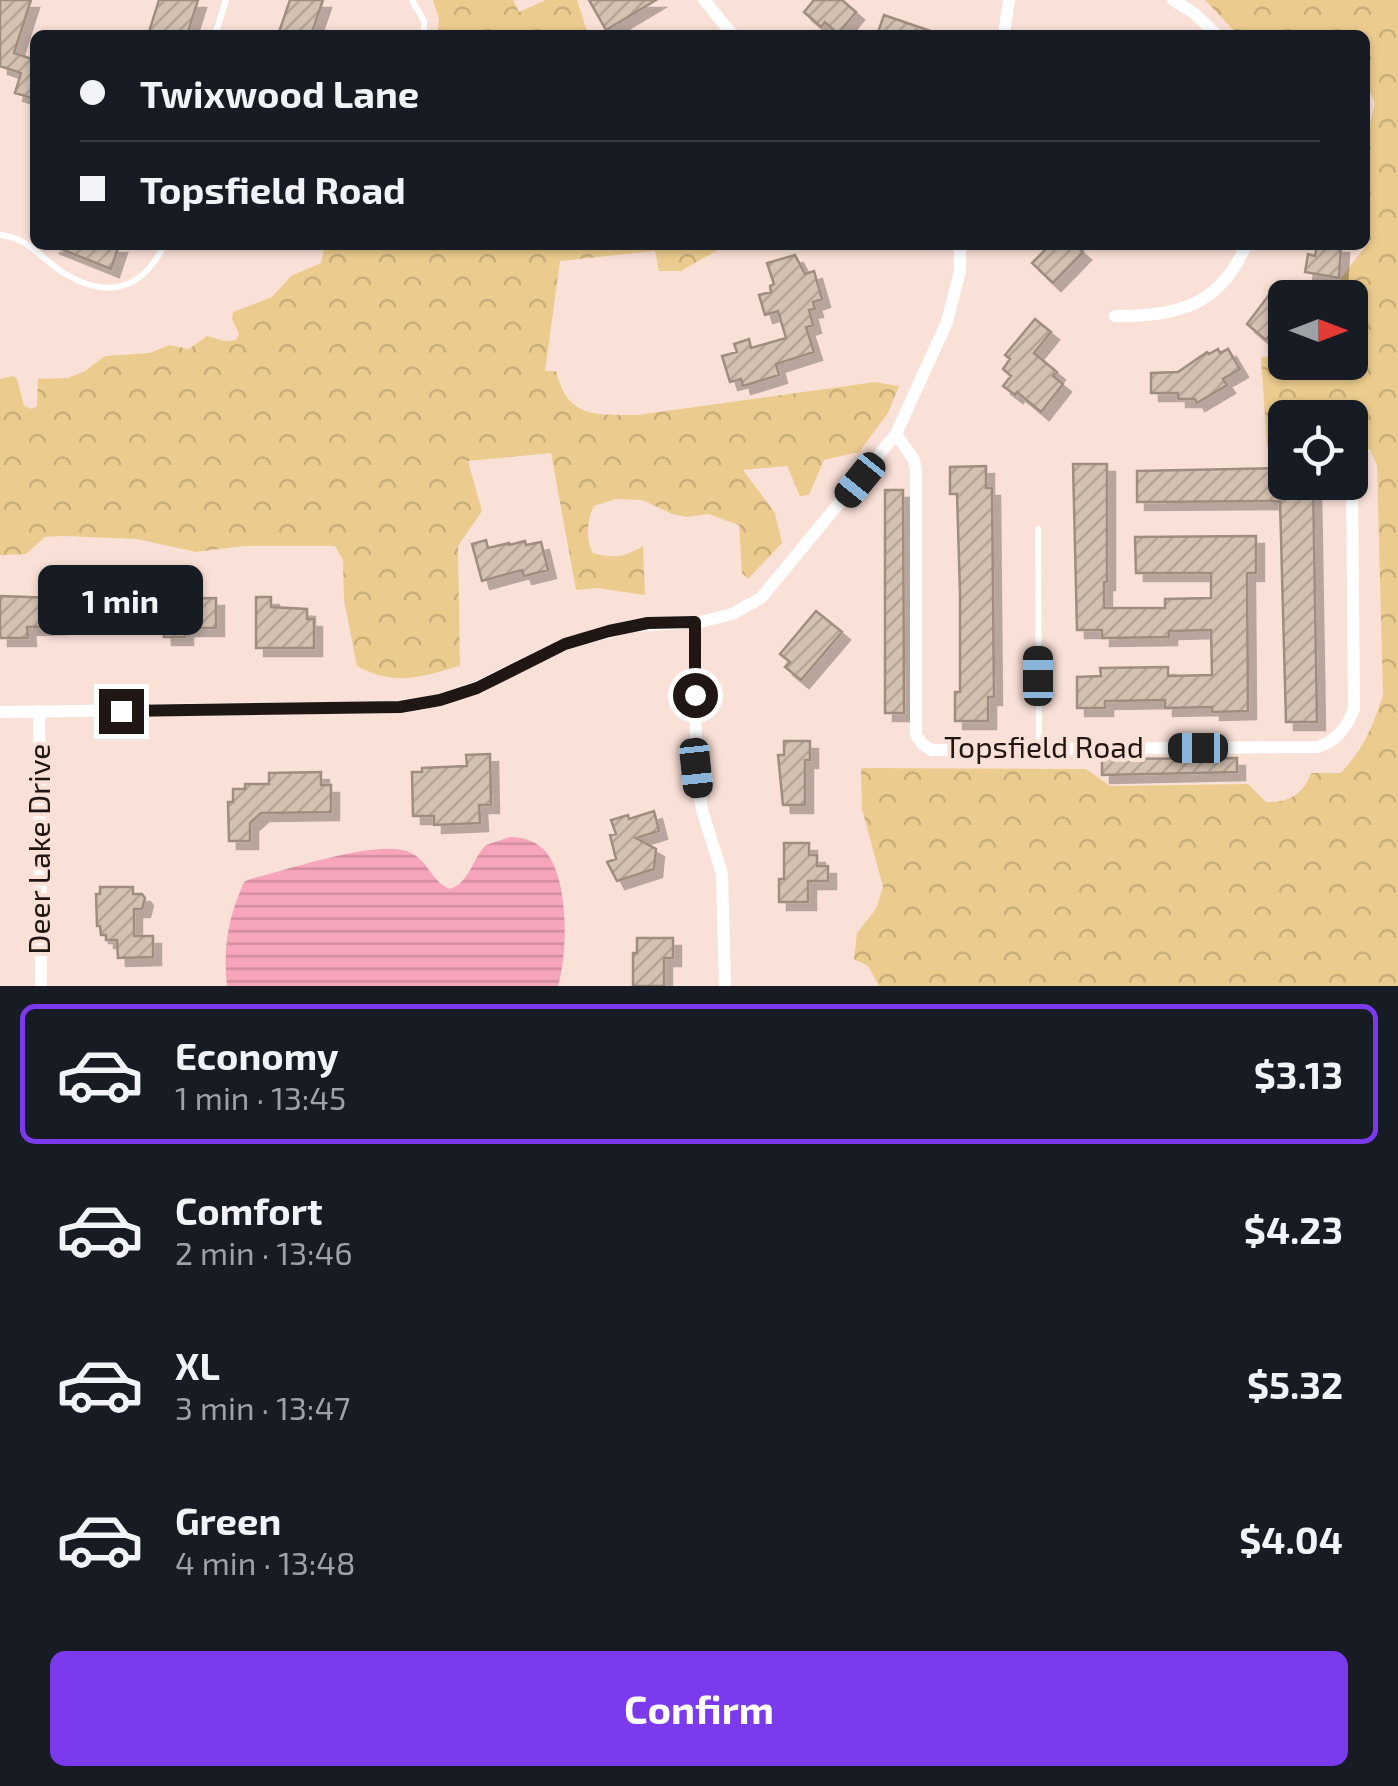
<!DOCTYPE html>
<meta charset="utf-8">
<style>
body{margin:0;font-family:"Exo 2",sans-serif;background:#20242c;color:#f1f3f6;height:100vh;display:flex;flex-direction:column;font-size:38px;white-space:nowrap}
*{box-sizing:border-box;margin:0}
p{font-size:32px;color:#9ea1a6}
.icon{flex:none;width:55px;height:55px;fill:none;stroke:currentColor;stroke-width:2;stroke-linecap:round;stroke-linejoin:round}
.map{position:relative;height:986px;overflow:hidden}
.side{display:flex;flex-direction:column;background:#171b24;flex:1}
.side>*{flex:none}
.hud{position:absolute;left:30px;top:30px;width:1340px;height:220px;border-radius:15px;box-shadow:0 2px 8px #0004;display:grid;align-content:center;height:220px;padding:0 50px;background:#171b24}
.needle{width:65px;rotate:90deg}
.fabs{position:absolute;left:1268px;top:280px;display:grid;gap:20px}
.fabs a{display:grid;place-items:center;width:100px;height:100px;border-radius:15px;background:#171b24;box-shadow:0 2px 8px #0004;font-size:50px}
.end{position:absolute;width:45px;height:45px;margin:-22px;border:12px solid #201714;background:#fff;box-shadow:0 0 0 5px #fff}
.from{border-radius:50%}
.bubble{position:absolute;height:70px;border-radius:15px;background:#171b24;box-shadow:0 2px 8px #0004;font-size:32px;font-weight:700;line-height:70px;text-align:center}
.car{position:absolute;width:30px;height:60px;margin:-30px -15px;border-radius:12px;box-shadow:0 0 8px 2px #0007;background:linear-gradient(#222 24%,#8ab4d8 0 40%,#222 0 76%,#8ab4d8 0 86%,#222 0)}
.hud b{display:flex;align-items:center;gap:35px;height:95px;font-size:38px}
.hud b+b{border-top:2px solid #363941}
.hud i{width:25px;height:25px;background:#f1f3f6}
ul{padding:18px 0 0;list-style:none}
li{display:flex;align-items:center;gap:30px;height:140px;margin:0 20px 15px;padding:0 30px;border:5px solid transparent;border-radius:15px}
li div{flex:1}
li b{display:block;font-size:38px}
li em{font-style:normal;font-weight:700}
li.current{border-color:#7c3aed}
li>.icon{width:90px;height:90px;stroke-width:1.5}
.action{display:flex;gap:20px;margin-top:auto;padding:20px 50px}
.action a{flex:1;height:115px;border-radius:15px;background:#7c3aed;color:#fff;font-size:40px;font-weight:700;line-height:115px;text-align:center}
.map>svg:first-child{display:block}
.forest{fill:url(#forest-crowns)}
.water{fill:url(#water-rules)}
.building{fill:url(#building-hatch);stroke:#9f8e7f;stroke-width:2.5;filter:url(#shadow)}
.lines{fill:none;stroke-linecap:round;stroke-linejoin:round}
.service{stroke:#fff;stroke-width:6}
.minor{stroke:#fff;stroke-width:12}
.route{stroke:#201714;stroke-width:12}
.labels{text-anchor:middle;stroke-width:8;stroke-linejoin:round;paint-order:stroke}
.street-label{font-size:30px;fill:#201714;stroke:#fae1d7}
</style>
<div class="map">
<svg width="1398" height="986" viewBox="0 0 1398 986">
<defs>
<pattern id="forest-crowns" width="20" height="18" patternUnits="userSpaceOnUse" patternTransform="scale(2.5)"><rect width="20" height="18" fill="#eccc8e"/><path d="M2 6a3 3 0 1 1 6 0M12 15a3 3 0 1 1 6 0" fill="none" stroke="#caae7a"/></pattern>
<pattern id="water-rules" width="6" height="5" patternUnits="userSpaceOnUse" patternTransform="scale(2.5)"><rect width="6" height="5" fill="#f6a5ba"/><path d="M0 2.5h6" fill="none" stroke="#d38d9f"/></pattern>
<pattern id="building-hatch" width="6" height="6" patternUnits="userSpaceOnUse" patternTransform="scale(2.5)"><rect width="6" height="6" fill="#d3c1b1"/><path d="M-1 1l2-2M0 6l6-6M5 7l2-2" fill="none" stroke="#b5a597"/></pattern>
<filter id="shadow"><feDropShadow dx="8" dy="8" stdDeviation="0" flood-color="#0004"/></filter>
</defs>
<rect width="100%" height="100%" fill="#fae1d7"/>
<path class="forest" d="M433 0H513L519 12 546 0H577L588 35H438L439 19Z
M1205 0H1398V986H879L868 966 854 959 857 933 876 909 883 887 862 809 861 768 1086 769 1110 786 1248 784 1266 802C1288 803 1304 794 1311 773H1340C1363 752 1374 723 1383 695L1377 466 1370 449H1350V418H1285V447H1267L1261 357 1285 356V362H1350V298L1326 297 1369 242 1365 144 1375 103 1365 81V35H1238Z
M325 245H727L681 271H659L655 251 560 261 545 371H556C567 418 595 415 637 415L875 382 899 386 888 413 859 452 824 460 809 495 800 496 787 466 743 470 775 513 782 543 748 579 742 573 739 525 708 514 687 517 672 514 642 500 616 499 594 506C587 520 585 539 593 553 614 559 625 557 643 546L645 595 596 588 576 590 551 453 468 461 482 511 458 546 460 666C419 677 396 687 357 666L344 600 343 560 335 546H243L196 552 137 539 63 536 45 537 26 554 0 555V379L13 376 17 379 24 406 32 409 37 406 38 379 68 378 85 371 105 356 150 353 169 345 189 349 207 336 225 341 236 340 239 334 232 319 233 312 272 297 291 276 321 263Z"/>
<path class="water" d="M510 837C523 837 537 841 546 852 569 880 568 953 558 986H227C223 947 228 918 244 882L250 879C285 871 381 837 411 853 429 862 431 881 450 889 470 882 472 859 486 845Z"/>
<path class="building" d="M0 0H31L14 53 35 60V99L15 93 21 73 0 66Z
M159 0H198L187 35H148Z
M290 0H323L311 35H278Z
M589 0H656L606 30Z
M814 0H842L856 12 838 34 825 22 821 27 804 12Z
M884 15 936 33V35H877Z
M51 245H119L111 269Z
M1050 245H1075L1083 252 1053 283 1032 263Z
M1317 245H1341L1339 278 1305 272 1308 254 1315 256Z
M795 255 805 274 814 271 822 299 813 302 815 309 809 310 813 325 806 327 814 352 776 364 779 375 743 386 741 379 730 382 722 356 737 352 734 344 749 339 751 348 786 338 778 311 765 315 759 295 771 292 770 286 774 284 767 263Z
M1275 287 1285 294V328L1280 334 1274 330 1266 340 1247 324Z
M1035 319 1051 332 1034 353 1057 372 1053 376 1063 384 1041 412 1017 392 1015 395 1003 386 1011 376 1003 369 1010 359 1005 355Z
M1218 349 1220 353 1228 349 1240 369 1223 379 1227 385 1197 403 1195 399H1178V393H1151V373L1178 372 1207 352 1209 354Z
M1073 464H1107V582H1104V608H1165V599L1211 598V573H1136L1135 537 1256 536V573H1247L1248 711 1212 712V707L1165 708V700L1105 701V708H1077V677L1101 676 1100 668 1168 667V676L1212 675 1211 630 1169 631V637L1102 638V630H1077Z
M986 466V488H992L994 697H988V721H955V692H960V593L957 494H950V467Z
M1285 468V482H1313L1317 722H1286L1280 501 1137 502V471Z
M885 490H903L904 713H885Z
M486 540 488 548 509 543V545L525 541 526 545 541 542 548 570 524 576 522 570 482 581 472 544Z
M0 596 57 598 58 626 27 627 28 638H0Z
M256 597H271V607L307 609V619H314V648H256Z
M216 598V628H185V637H164L163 599Z
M816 611 842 632 801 680 785 667 790 662 780 654Z
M784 741H810V760H805V805H783L778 755H784Z
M490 754 491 805H479L480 823 434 825V816H413L412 772H422V768L467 766 466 755Z
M1237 758V772L1102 775V759Z
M321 772V785H331V812L261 813 250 823V841H229L228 802H233V789H245V784H269V773Z
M654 811 659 831 636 838 656 849 654 869 617 881 607 862 616 859 610 835 616 834 611 820 628 815 629 819Z
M784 843H809V855H817V866H828V881H808V902H779V879H784Z
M100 887H133V894H142L145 898 142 909H134V936H153V957L118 958 117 940H106V935H101L100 926H97L96 894H100Z
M637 938H673V958H664V986H633V953H637Z"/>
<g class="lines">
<path class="service" d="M412 0 424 21V35
M215 35 226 0
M0 235C31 238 42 261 67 275 109 299 143 289 164 245
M1038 529 1039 748"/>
<path class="minor" d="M704 0 733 35
M1173 0 1194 13 1217 35
M1004 35 1009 0
M1115 316C1176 317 1220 306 1246 245
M896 434 914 460 916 473V735L922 744 932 750 1318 747C1336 741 1348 726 1354 709L1352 477
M695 622 696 768 702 810 722 874 725 986
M39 711 41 986
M0 712 400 707 440 700 477 687 565 644 630 626 700 622 732 614 761 598 896 434 947 322 960 271V245"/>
</g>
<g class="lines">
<path class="route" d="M121 711 400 707 440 700 477 688 565 644 609 631 648 623 695 622V695"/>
</g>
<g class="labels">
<g class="street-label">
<text x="1044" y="758">Topsfield Road</text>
<text transform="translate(40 849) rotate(-90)" y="10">Deer Lake Drive</text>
</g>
</g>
</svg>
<div class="fabs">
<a><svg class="needle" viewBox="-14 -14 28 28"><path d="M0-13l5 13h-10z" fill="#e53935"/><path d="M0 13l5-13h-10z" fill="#9ea1a6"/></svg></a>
<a><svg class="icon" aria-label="locate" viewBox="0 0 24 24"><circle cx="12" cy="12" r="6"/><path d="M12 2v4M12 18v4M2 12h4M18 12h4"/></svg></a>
</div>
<i class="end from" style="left:695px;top:695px"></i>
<i class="end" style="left:121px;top:711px"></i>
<div class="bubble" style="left:38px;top:565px;width:165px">1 min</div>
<i class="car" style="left:860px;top:480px;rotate:219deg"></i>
<i class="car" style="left:1038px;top:676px;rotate:0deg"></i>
<i class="car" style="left:1198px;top:748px;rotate:270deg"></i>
<i class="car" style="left:696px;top:768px;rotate:174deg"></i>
<div class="hud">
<b><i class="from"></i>Twixwood Lane</b>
<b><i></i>Topsfield Road</b>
</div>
</div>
<section class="side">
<ul>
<li class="current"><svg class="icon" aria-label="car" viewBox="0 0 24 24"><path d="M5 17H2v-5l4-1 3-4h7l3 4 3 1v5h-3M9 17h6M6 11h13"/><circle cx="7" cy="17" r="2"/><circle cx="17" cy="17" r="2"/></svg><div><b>Economy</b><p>1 min · 13:45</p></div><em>$3.13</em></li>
<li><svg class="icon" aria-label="car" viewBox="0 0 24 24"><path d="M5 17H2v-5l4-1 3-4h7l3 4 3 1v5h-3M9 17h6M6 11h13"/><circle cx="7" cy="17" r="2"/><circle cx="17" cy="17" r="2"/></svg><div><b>Comfort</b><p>2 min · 13:46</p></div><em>$4.23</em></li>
<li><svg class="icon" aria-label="car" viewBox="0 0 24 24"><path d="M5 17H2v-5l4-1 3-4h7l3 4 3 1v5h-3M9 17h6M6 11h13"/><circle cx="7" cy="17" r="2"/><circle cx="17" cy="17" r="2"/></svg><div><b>XL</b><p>3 min · 13:47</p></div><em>$5.32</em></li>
<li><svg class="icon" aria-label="car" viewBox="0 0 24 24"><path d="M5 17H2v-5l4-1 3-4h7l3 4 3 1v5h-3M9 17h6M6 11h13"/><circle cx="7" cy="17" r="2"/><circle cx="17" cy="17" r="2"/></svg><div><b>Green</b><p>4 min · 13:48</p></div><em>$4.04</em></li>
</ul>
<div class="action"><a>Confirm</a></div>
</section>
